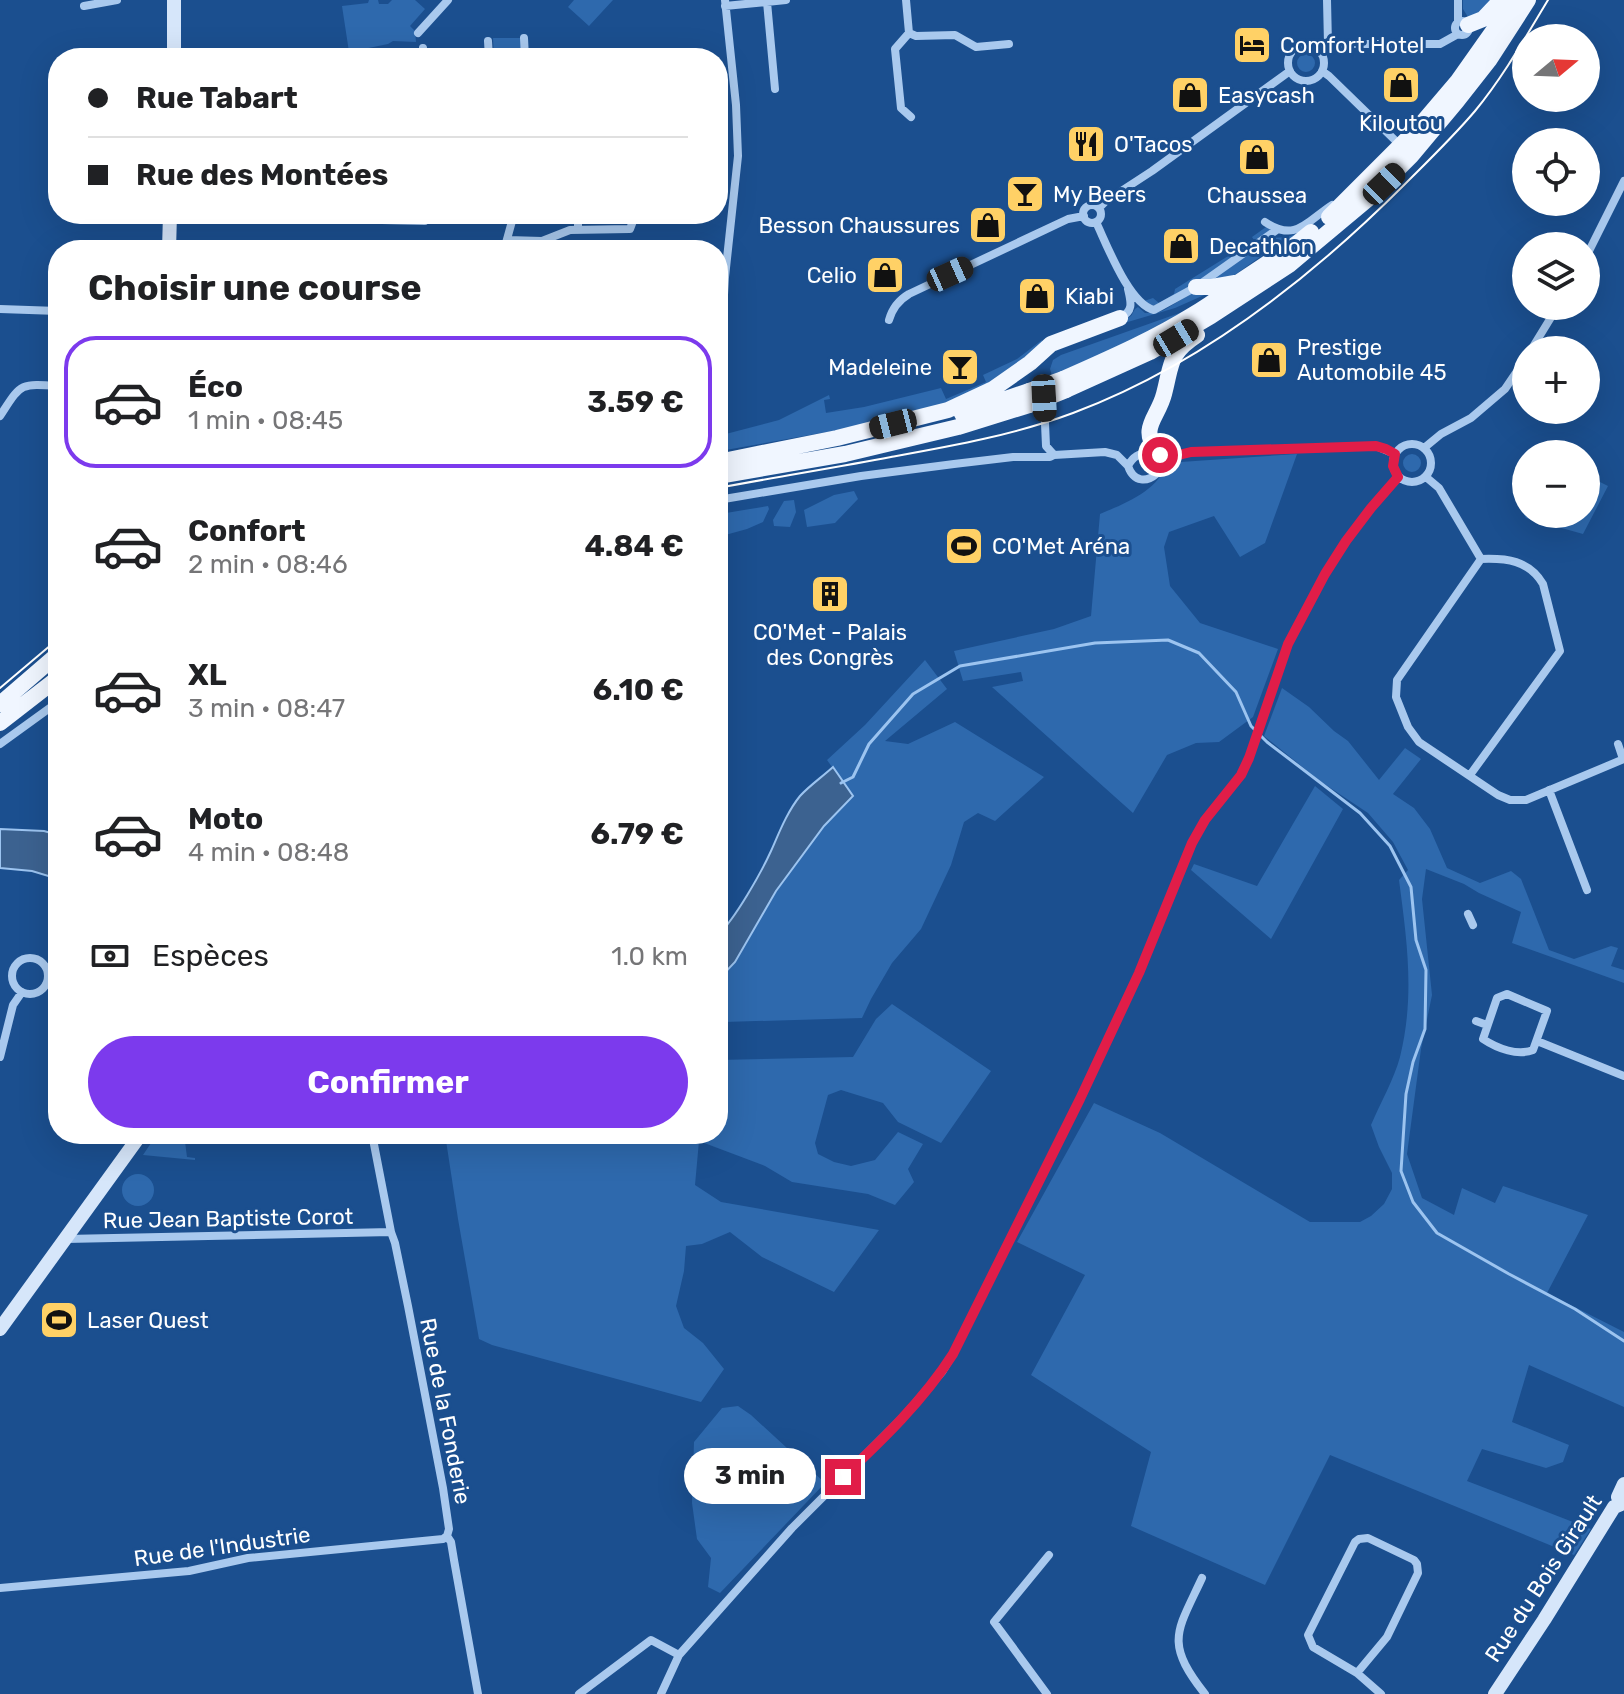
<!DOCTYPE html>
<html lang="fr">
<meta charset="utf-8">
<style>
body{margin:0;font-family:Rubik,sans-serif;background:#f6f6f6;color:#202124;height:100vh;display:flex;flex-direction:column;font-size:30px;white-space:nowrap}
*{box-sizing:border-box;margin:0}
p{font-size:26px;color:#757577}
.icon{flex:none;width:44px;height:44px;fill:none;stroke:currentColor;stroke-width:2;stroke-linecap:round;stroke-linejoin:round}
.map{position:relative;flex:1;overflow:hidden}
.details{position:absolute;left:48px;top:240px;width:680px;height:904px;display:flex;flex-direction:column;background:#fff;border-radius:32px;box-shadow:0 8px 32px #0002}
.details>*{flex:none}
.hud{position:absolute;left:48px;top:48px;width:680px;height:176px;border-radius:32px;box-shadow:0 8px 32px #0002;display:grid;align-content:center;height:176px;padding:0 40px;background:#fff}
.needle{width:52px;rotate:71deg}
.fabs{position:absolute;left:1512px;top:24px;display:grid;gap:16px}
.fabs a{display:grid;place-items:center;width:88px;height:88px;border-radius:50%;background:#fff;box-shadow:0 8px 32px #0002;font-size:40px}
.end{position:absolute;width:36px;height:36px;margin:-18px;border:10px solid #e11d48;background:#fff;box-shadow:0 0 0 4px #fff}
.from{border-radius:50%}
.bubble{position:absolute;height:56px;border-radius:28px;background:#fff;box-shadow:0 8px 32px #0002;font-size:26px;font-weight:700;line-height:56px;text-align:center}
.car{position:absolute;width:24px;height:48px;margin:-24px -12px;border-radius:10px;box-shadow:0 0 6px 2px #0007;background:linear-gradient(#222 24%,#8ab4d8 0 40%,#222 0 76%,#8ab4d8 0 86%,#222 0)}
.hud b{display:flex;align-items:center;gap:28px;height:76px;font-size:30px}
.hud b+b{border-top:2px solid #e0e0e0}
.hud i{width:20px;height:20px;background:#202124}
ul{padding:0;list-style:none}
li{display:flex;align-items:center;gap:24px;height:132px;margin:0 16px 12px;padding:0 24px;border:4px solid transparent;border-radius:32px}
li div{flex:1}
li b{display:block;font-size:30px}
li em{font-style:normal;font-weight:700}
li.active{border-color:#7c3aed}
li>.icon{width:72px;height:72px;stroke-width:1.5}
h2{padding:0 40px;font-size:36px;line-height:96px}
.pay{display:flex;align-items:center;gap:20px;height:88px;padding:0 40px;font-size:30px}
.pay p{margin-inline-start:auto}
.button{display:flex;gap:16px;margin-top:auto;padding:16px 40px}
.button a{flex:1;height:92px;border-radius:48px;background:#7c3aed;color:#fff;font-size:32px;font-weight:700;line-height:92px;text-align:center}
.map>svg:first-child{display:block}
.green{fill:#2e69ad}
.water{fill:#3c6290;stroke:#9cc4f0;stroke-width:2}
.lines{fill:none;stroke-linecap:round;stroke-linejoin:round}
.stream{stroke:#9cc4f0;stroke-width:3}
.street{stroke:#a9c9ee;stroke-width:8}
.secondary{stroke:#d6e6fa;stroke-width:14}
.primary{stroke:#f0f6ff;stroke-width:16}
.tram{stroke:#fff;stroke-width:2}
.primary-bridge{stroke:#f0f6ff;stroke-width:16}
.route{stroke:#e11d48;stroke-width:10}
.labels{text-anchor:middle;stroke-width:6;stroke-linejoin:round;paint-order:stroke}
.poi-label{font-size:22px;fill:#fff;stroke:#1b4f8f;text-anchor:start}
.street-label{font-size:22px;fill:#fff;stroke:#1b4f8f}
</style>
<div class="map">
<svg width="1624" height="1694" viewBox="0 0 1624 1694">
<rect width="100%" height="100%" fill="#1b4f8f"/>
<path class="green" d="M369 0H378L379 4H388L392 0H415L425 9 410 26 415 31 416 42 393 41 388 44 349 52 342 6 368 3Z
M574 0H613L589 26 568 7Z
M1463 0H1494L1484 16 1468 17 1463 9Z
M493 38H521V58H494Z
M1297 63a9 9 0 1 1 18 0a9 9 0 1 1-18 0Z
M1266 227 1271 230C1252 243 1170 304 1155 305 1150 306 1148 304 1144 301L1153 298 1159 303 1174 294 1175 289 1254 240 1252 237Z
M1298 233 1287 242 1274 247 1229 279 1206 283 1271 238 1288 237Z
M1194 292H1211L1175 308 1121 324 1120 322 1131 316 1135 309 1138 307 1145 313H1157L1164 310Z
M1188 310 1152 332 1052 376 1050 369 1053 360 1061 355Z
M1042 340 1044 344 989 389 906 418 720 451 722 435 779 420 829 395 830 399 824 400 826 413 864 407 941 388 946 399 986 382 983 375 1017 359Z
M1403 463a9 9 0 1 1 18 0a9 9 0 1 1-18 0Z
M1297 454 1265 543 1240 557 1214 516 1169 532 1164 547 1170 586 1200 623 1278 649 1253 717 1219 742 1196 743 1167 755 1133 813 992 687 1023 681 1021 672 963 681 954 651 1054 629 1091 616 1100 514C1124 504 1160 490 1166 463Z
M1586 475 1608 486 1583 534 1526 518 1522 511 1526 503V514H1586Z
M854 491 858 499 835 523 807 527 804 510 834 495Z
M794 500 796 512 790 527 774 526 773 520 784 501Z
M768 506 769 509 763 522 747 529 718 537 720 514Z
M925 660 947 689 885 741 908 744 955 722 1044 777 995 821 978 813 964 822 951 865 921 929 892 963 871 999 862 1018 724 1022 718 1044V980L735 962 776 892 824 826 853 796 827 760 865 725Z
M1282 688 1309 707 1334 731 1348 741 1379 780 1405 748 1421 759 1393 794 1414 808 1430 829 1447 868 1480 883 1511 871 1521 879 1549 950 1574 959 1611 946 1618 948 1611 966 1624 970V983L1512 943 1521 912 1479 893 1464 884 1426 869 1422 899 1432 995 1421 1049 1407 1154 1422 1198 1454 1215 1462 1188 1495 1203 1503 1186 1588 1215 1547 1293 1624 1332V1407L1529 1365 1512 1422 1569 1445 1563 1462 1546 1468 1482 1449 1467 1481 1591 1529 1574 1555 1330 1455 1265 1585 1131 1526 1151 1452 1031 1375 1085 1275 1017 1242 1094 1103 1160 1133 1310 1222H1360L1371 1216 1384 1204 1392 1189V1173L1379 1147 1371 1125C1380 1104 1394 1079 1400 1057 1415 996 1407 941 1399 880L1408 870 1393 842 1368 813 1320 781 1264 736Z
M1315 786 1343 809 1271 939 1191 870 1194 864 1257 886Z
M892 1004 991 1071 941 1143 898 1122 883 1103 841 1090 828 1095 815 1143 818 1154 834 1162 851 1166 875 1160 898 1132 923 1144 908 1169 914 1182 895 1205 868 1194 792 1182 765 1166 699 1141 695 1185 721 1202 879 1230 834 1292 762 1257 730 1232 702 1244 686 1246 684 1271 676 1306 684 1328 703 1343 724 1369 701 1402 492 1345 479 1339 458 1219 445 1134H718V1060L853 1057 876 1019Z
M157 1134H184L187 1157 195 1158V1160L143 1155Z
M122 1190a16 16 0 1 1 32 0a16 16 0 1 1-32 0Z
M738 1406 751 1415 825 1483 720 1593 708 1587 711 1558 697 1539 692 1503 694 1442 722 1408Z"/>
<path class="water" d="M833 767 853 796 824 826 776 891 735 962 718 980V935C735 919 761 873 771 851 779 833 787 812 800 796 809 786 822 777 833 767Z
M0 829 44 831 58 835V879L32 871 0 868Z"/>
<g class="lines">
<path class="stream" d="M841 783 853 777 869 744 913 694 960 666 1095 643 1168 640 1199 653 1236 692 1251 726 1267 742 1360 813 1390 846 1411 887 1416 940 1426 970 1425 1029 1413 1062 1406 1094 1401 1171 1413 1202 1437 1233 1509 1274 1575 1309 1624 1341"/>
<path class="street" d="M906 0 909 33 916 36 955 35 976 47 1009 44
M1327 0 1328 44
M767 2 775 89
M84 6 117 0
M725 6 786 0
M1455 28a7 7 0 1 1 14 0a7 7 0 1 1-14 0Z
M1458 22V0
M418 33 448 0
M909 33 895 49 901 108 911 117
M524 38 525 58
M488 41 489 58
M1288 63a18 18 0 1 1 36 0a18 18 0 1 1-36 0Z
M423 48 424 58
M1320 51 1328 44H1440L1458 34
M1322 71 1329 76 1401 146
M1083 214a9 9 0 1 1 18 0a9 9 0 1 1-18 0Z
M1099 208 1106 201 1152 171 1290 71
M578 214V230
M170 215 425 221 432 214
M1096 222C1107 245 1129 304 1154 310L1196 287 1278 229
M1265 222C1296 243 1307 221 1332 205
M507 240 542 241 570 230 630 229 633 221V214
M504 250 514 214
M1586 257 1624 181
M0 309 58 311
M1120 318C1134 311 1131 302 1128 289
M889 320C892 309 899 300 909 294L1068 219 1084 216
M1531 350 1558 306
M1043 378 1046 446 1054 455
M718 401 725 277 738 156 736 105 725 0
M0 416C21 384 19 383 58 386
M1393 463a19 19 0 1 1 38 0a19 19 0 1 1-38 0Z
M1424 448 1441 434 1471 418 1505 389 1526 358
M1150 451C1183 458 1140 501 1128 466 1133 456 1139 454 1150 451Z
M1162 459 1191 452 1376 446 1395 454
M1426 477 1439 488 1481 559 1397 680 1396 697 1408 727 1419 742 1498 795 1510 800H1526L1624 759
M718 500 861 476 954 464 1013 457H1050L1054 455 1105 452 1117 455 1128 466
M0 744 58 702
M1618 744 1623 759
M1470 775 1560 651 1543 584C1529 560 1506 558 1481 559
M1549 790 1587 890
M1468 914 1473 925
M12 976a18 18 0 1 1 36 0a18 18 0 1 1-36 0Z
M1507 994 1547 1011 1533 1050C1518 1056 1498 1049 1483 1039L1497 998Z
M1476 1021 1487 1025
M1537 1041 1624 1076
M0 1057 13 1005 22 992
M372 1134 391 1232 395 1243 408 1306 443 1488 449 1529 447 1536 451 1542 454 1560 478 1694
M66 1239 391 1232
M1202 1578C1177 1632 1164 1642 1205 1694
M0 1588 189 1571 248 1558 443 1539 447 1536
M1357 1673 1387 1637 1418 1573 1417 1564 1414 1560 1368 1538 1359 1539 1355 1542 1308 1635 1313 1647 1357 1673 1381 1694
M579 1694 651 1640 679 1655
M661 1694 679 1655 792 1528 903 1417 942 1372 953 1354 1080 1099 1139 973 1192 843 1205 820 1241 775 1249 758 1288 644 1325 574 1346 541 1371 508 1398 477
M1047 1694 994 1622 1049 1555"/>
<path class="secondary" d="M174 58V0
M169 250 170 214
M0 1329 141 1134
M1495 1694 1544 1620 1614 1507 1621 1504 1618 1497 1624 1484"/>
<path class="primary" d="M1468 25 1483 19 1501 0
M1329 217 1417 129 1457 82 1515 0
M1196 287H1212L1235 283
M1063 379C1108 359 1152 340 1194 314 1207 306 1220 299 1230 288L1296 244 1311 232
M1066 390 1150 352 1211 316 1289 265 1369 198 1411 156 1457 101 1490 59 1528 0
M962 414 1029 391
M1157 452C1139 427 1158 418 1164 394 1172 364 1168 354 1197 335
M723 461 837 438 948 410 993 389 1030 363 1051 344 1120 318
M718 476 845 454 958 427 1029 405
M0 704 58 654
M0 723 58 678"/>
<path class="tram" d="M718 488C776 477 833 468 891 457 952 446 1014 435 1073 413 1199 366 1309 280 1404 185 1428 161 1453 137 1475 111 1503 77 1525 38 1548 0
M0 688 58 639"/>
<path class="primary-bridge" d="M1029 391 1063 379
M1029 405 1066 390"/>
</g>
<g class="lines">
<path class="route" d="M843 1477C882 1440 923 1401 953 1354L1080 1099 1139 973 1192 843 1205 820 1241 775 1249 758 1288 644 1325 574 1346 541 1371 508 1398 477 1393 466 1395 454 1386 449 1376 446 1191 452 1162 459 1160 455"/>
</g>
<defs>
<g id="hotel-square" transform="scale(2)"><rect x="-9" y="-9" width="18" height="18" rx="4" fill="#ffd166" stroke="#1b4f8f"/><path d="M-6-4.5h1.5V1H6V5H4.5V3h-9V5H-6ZM-4 0a1.8 1.8 0 1 1 3.6 0ZM.5 0V-2.5h3Q6-2.5 6 0Z" fill="#111"/></g>
<g id="shop-square" transform="scale(2)"><rect x="-9" y="-9" width="18" height="18" rx="4" fill="#ffd166" stroke="#1b4f8f"/><path d="M-5-2.5h2.3a2.7 3.5 0 0 1 5.4 0H5L5.5 6h-11ZM-1.5-2.5h3a1.5 2.3 0 0 0-3 0Z" fill="#111"/></g>
<g id="restaurant-square" transform="scale(2)"><rect x="-9" y="-9" width="18" height="18" rx="4" fill="#ffd166" stroke="#1b4f8f"/><path d="M-5-6h1v4h1v-4h1v4h1v-4h1v5L-1.5 .5V6h-2V.5L-5-1ZM5-6V6H3V1.5H1.5Q1.5-4 5-6Z" fill="#111"/></g>
<g id="bar-square" transform="scale(2)"><rect x="-9" y="-9" width="18" height="18" rx="4" fill="#ffd166" stroke="#1b4f8f"/><path d="M-6-5H6L.8 .8V4.5H3.5V6h-7V4.5H-.8V.8Z" fill="#111"/></g>
<g id="stadium-square" transform="scale(2)"><rect x="-9" y="-9" width="18" height="18" rx="4" fill="#ffd166" stroke="#1b4f8f"/><path d="M0-5a6.5 5 0 1 0 0 10a6.5 5 0 1 0 0-10ZM-3.5-1.8h7v3.6h-7Z" fill="#111"/></g>
<g id="building-square" transform="scale(2)"><rect x="-9" y="-9" width="18" height="18" rx="4" fill="#ffd166" stroke="#1b4f8f"/><path d="M-4-6H4V6H1V3H-1V6H-4ZM-2.5-4.3h1.7v1.8h-1.7ZM.8-4.3h1.7v1.8H.8ZM-2.5-1h1.7V.8h-1.7ZM.8-1h1.7V.8H.8Z" fill="#111"/></g>
</defs>
<g fill-rule="evenodd">
<use href="#hotel-square" x="1252" y="45"/>
<use href="#shop-square" x="1401" y="85"/>
<use href="#shop-square" x="1190" y="95"/>
<use href="#restaurant-square" x="1086" y="144"/>
<use href="#shop-square" x="1257" y="157"/>
<use href="#bar-square" x="1025" y="194"/>
<use href="#shop-square" x="988" y="225"/>
<use href="#shop-square" x="1181" y="246"/>
<use href="#shop-square" x="885" y="275"/>
<use href="#shop-square" x="1037" y="296"/>
<use href="#shop-square" x="1269" y="360"/>
<use href="#bar-square" x="960" y="367"/>
<use href="#stadium-square" x="964" y="546"/>
<use href="#building-square" x="830" y="594"/>
<use href="#stadium-square" x="59" y="1320"/>
</g>
<g class="labels">
<g class="poi-label">
<text x="1280" y="53">Comfort Hotel</text>
<text x="1218" y="103">Easycash</text>
<text x="1401" y="131" text-anchor="middle">Kiloutou</text>
<text x="1114" y="152">O'Tacos</text>
<text x="1053" y="202">My Beers</text>
<text x="1257" y="203" text-anchor="middle">Chaussea</text>
<text x="960" y="233" text-anchor="end">Besson Chaussures</text>
<text x="1209" y="254">Decathlon</text>
<text x="857" y="283" text-anchor="end">Celio</text>
<text x="1065" y="304">Kiabi</text>
<text x="1297" y="355">Prestige<tspan x="1297" dy="25">Automobile 45</tspan></text>
<text x="932" y="375" text-anchor="end">Madeleine</text>
<text x="992" y="554">CO'Met Aréna</text>
<text x="830" y="640" text-anchor="middle">CO'Met - Palais<tspan x="830" dy="25">des Congrès</tspan></text>
<text x="87" y="1328">Laser Quest</text>
</g>
<g class="street-label">
<text transform="translate(228 1218) rotate(-1)" y="8">Rue Jean Baptiste Corot</text>
<text transform="translate(446 1411) rotate(79)" y="8">Rue de la Fonderie</text>
<text transform="translate(222 1546) rotate(-8)" y="8">Rue de l'Industrie</text>
<text transform="translate(1543 1578) rotate(-57)" y="8">Rue du Bois Girault</text>
</g>
</g>
</svg>
<div class="fabs">
<a><svg class="needle" viewBox="-14 -14 28 28"><path d="M0-13l5 13h-10z" fill="#e53935"/><path d="M0 13l5-13h-10z" fill="#757577"/></svg></a>
<a><svg class="icon" aria-label="locate" viewBox="0 0 24 24"><circle cx="12" cy="12" r="6"/><path d="M12 2v4M12 18v4M2 12h4M18 12h4"/></svg></a>
<a><svg class="icon" aria-label="layers" viewBox="0 0 24 24"><path d="M12 4l9 5-9 5-9-5zM3 14l9 5 9-5"/></svg></a>
<a>+</a>
<a>−</a>
</div>
<i class="end from" style="left:1160px;top:455px"></i>
<i class="end" style="left:843px;top:1477px"></i>
<div class="bubble" style="left:684px;top:1448px;width:132px">3 min</div>
<i class="car" style="left:1384px;top:184px;rotate:46deg"></i>
<i class="car" style="left:950px;top:274px;rotate:66deg"></i>
<i class="car" style="left:1176px;top:338px;rotate:59deg"></i>
<i class="car" style="left:1044px;top:398px;rotate:177deg"></i>
<i class="car" style="left:893px;top:424px;rotate:256deg"></i>
<div class="hud">
<b><i class="from"></i>Rue Tabart</b>
<b><i></i>Rue des Montées</b>
</div>
<section class="details">
<h2>Choisir une course</h2>
<ul>
<li class="active"><svg class="icon" aria-label="car" viewBox="0 0 24 24"><path d="M5 17H2v-5l4-1 3-4h7l3 4 3 1v5h-3M9 17h6M6 11h13"/><circle cx="7" cy="17" r="2"/><circle cx="17" cy="17" r="2"/></svg><div><b>Éco</b><p>1 min · 08:45</p></div><em>3.59 €</em></li>
<li><svg class="icon" aria-label="car" viewBox="0 0 24 24"><path d="M5 17H2v-5l4-1 3-4h7l3 4 3 1v5h-3M9 17h6M6 11h13"/><circle cx="7" cy="17" r="2"/><circle cx="17" cy="17" r="2"/></svg><div><b>Confort</b><p>2 min · 08:46</p></div><em>4.84 €</em></li>
<li><svg class="icon" aria-label="car" viewBox="0 0 24 24"><path d="M5 17H2v-5l4-1 3-4h7l3 4 3 1v5h-3M9 17h6M6 11h13"/><circle cx="7" cy="17" r="2"/><circle cx="17" cy="17" r="2"/></svg><div><b>XL</b><p>3 min · 08:47</p></div><em>6.10 €</em></li>
<li><svg class="icon" aria-label="car" viewBox="0 0 24 24"><path d="M5 17H2v-5l4-1 3-4h7l3 4 3 1v5h-3M9 17h6M6 11h13"/><circle cx="7" cy="17" r="2"/><circle cx="17" cy="17" r="2"/></svg><div><b>Moto</b><p>4 min · 08:48</p></div><em>6.79 €</em></li>
</ul>
<div class="pay"><svg class="icon" aria-label="cash" viewBox="0 0 24 24"><path d="M3 7h18v10H3z"/><circle cx="12" cy="12" r="2"/></svg>Espèces<p>1.0 km</p></div>
<div class="button"><a>Confirmer</a></div>
</section>
</div>
